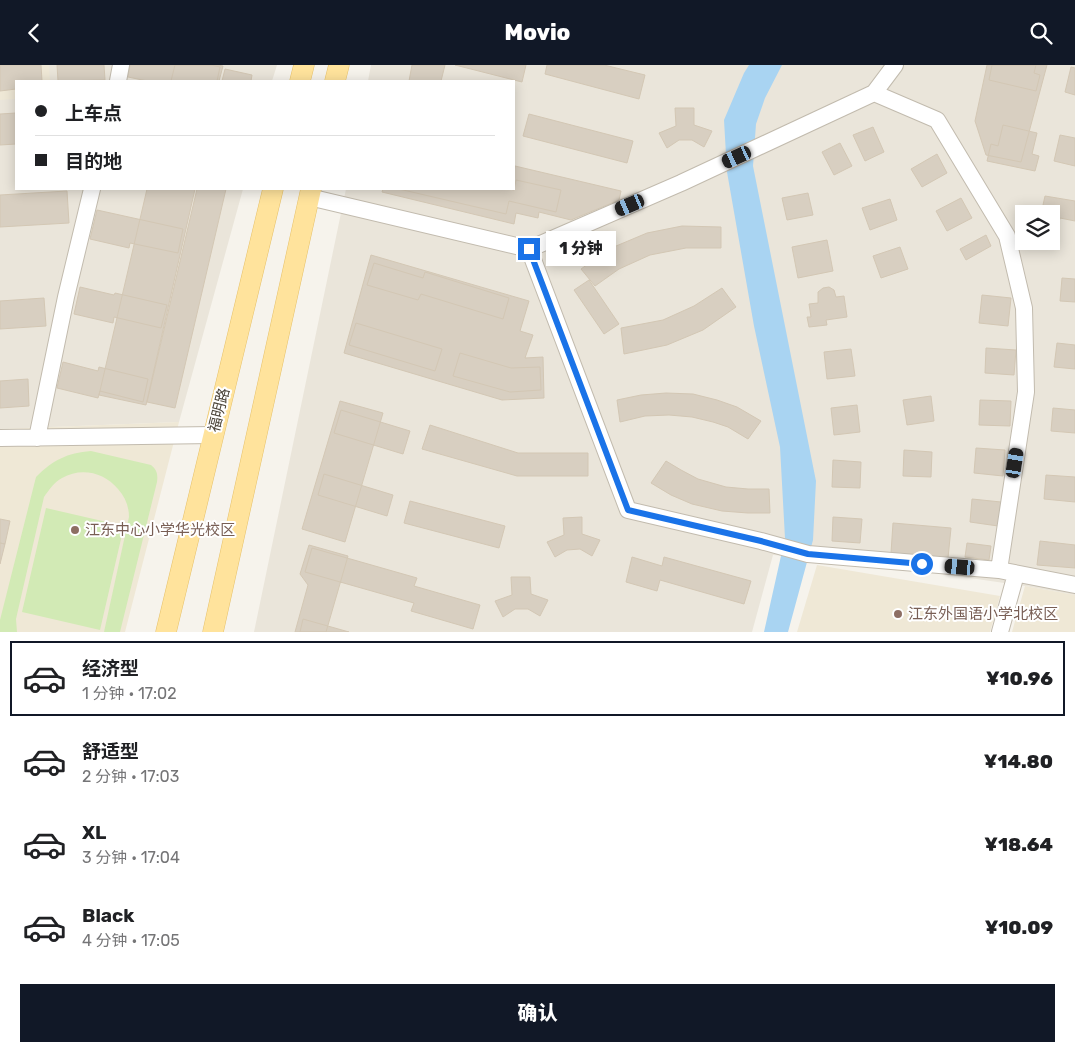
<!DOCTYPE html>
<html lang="zh">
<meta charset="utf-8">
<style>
body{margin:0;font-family:Rubik,"Noto Sans SC",sans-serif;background:#f6f6f6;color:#202124;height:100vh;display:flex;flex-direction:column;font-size:19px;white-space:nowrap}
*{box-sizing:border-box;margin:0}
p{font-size:16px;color:#757577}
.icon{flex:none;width:28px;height:28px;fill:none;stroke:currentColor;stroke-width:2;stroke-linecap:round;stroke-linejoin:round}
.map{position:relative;height:567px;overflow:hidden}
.details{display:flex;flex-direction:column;background:#fff;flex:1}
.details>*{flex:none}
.guide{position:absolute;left:15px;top:15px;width:500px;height:110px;border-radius:0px;box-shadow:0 2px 12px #0003;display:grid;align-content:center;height:110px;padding:0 20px;background:#fff}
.controls{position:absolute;left:1015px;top:140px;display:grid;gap:10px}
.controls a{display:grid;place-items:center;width:45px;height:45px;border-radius:0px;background:#fff;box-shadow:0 2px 12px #0003;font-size:25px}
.end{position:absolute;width:22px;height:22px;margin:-11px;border:6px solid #1a73e8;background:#fff;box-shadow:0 0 0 2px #fff}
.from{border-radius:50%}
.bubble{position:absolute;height:35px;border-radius:0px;background:#fff;box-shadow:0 2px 12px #0003;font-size:16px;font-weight:800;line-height:35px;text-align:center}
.car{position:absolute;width:15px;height:30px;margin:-15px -8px;border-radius:6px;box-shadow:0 0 4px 1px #0007;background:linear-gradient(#222 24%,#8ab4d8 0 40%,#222 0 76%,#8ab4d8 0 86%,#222 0)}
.guide b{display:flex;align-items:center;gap:18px;height:48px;font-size:19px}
.guide b+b{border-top:1px solid #e0e0e0}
.guide i{width:12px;height:12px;background:#202124}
ul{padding:9px 0 0;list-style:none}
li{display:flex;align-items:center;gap:15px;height:75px;margin:0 10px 8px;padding:0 10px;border:2px solid transparent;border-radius:0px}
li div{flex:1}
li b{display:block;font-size:19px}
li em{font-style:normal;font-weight:800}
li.current{border-color:#111827}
li>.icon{width:45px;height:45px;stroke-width:1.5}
.cta{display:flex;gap:10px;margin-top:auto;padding:10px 20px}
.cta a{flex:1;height:58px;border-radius:0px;background:#111827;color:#fff;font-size:20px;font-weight:800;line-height:58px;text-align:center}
header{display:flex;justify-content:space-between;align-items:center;height:65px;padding:0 20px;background:#111827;color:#fff;font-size:22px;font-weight:800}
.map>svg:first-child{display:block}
.residential{fill:#eae5da;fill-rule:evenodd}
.education{fill:#efe8d6}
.green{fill:#d2eab5}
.water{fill:#a9d4f2}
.building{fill:#d8cfc1;stroke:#d3c7b4}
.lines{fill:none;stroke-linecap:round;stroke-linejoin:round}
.minor-casing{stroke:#c2bbae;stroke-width:18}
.major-casing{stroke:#e6c16a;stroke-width:21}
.minor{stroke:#fff;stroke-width:16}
.major{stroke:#ffe39c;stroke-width:20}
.route{stroke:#1a73e8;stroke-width:6}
.education-dot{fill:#8d6e63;stroke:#fff;stroke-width:2}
.labels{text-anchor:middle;stroke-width:4;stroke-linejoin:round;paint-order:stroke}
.street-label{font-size:15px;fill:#4b4439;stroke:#fff}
.education-label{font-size:15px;fill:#785e54;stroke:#fff;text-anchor:start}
</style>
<header><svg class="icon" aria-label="back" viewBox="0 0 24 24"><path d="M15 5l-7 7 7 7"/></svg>Movio<svg class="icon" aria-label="search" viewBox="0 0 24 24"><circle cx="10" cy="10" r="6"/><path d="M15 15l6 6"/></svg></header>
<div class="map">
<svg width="1075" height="567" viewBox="0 0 1075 567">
<rect width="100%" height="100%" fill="#f6f3ec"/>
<path class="residential" d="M0 0H277L272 16H16V124H243L179 357 0 364Z
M371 0H1075V530L1025 521 853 496 773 490 752 567H254L346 124H514V16H368ZM1024 149H1051V176H1024Z"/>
<path class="education" d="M0 0H49L50 16H16V34L0 35Z
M179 357 125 567H0V364Z
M817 500 1000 531 990 567H797Z
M1025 521 1075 530V567H1012Z"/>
<path class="green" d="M91 386 151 400C157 405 158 409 157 417L120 567H104L129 452C129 441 125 432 118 424 104 407 81 402 62 413 54 417 49 425 44 432L16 554 17 567H0V555L36 412C53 395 67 388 91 386Z
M46 443 124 461 100 565 22 547Z"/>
<path class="water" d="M749 0H782L765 33 756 59 753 101 816 416 813 475 788 567H764L785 473 780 382 754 261 727 107 724 55 744 8Z"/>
<path class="building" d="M0 0H41L42 16H16V24L0 26Z
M57 0H104L105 15 58 16Z
M130 0H211L220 2 217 16H147L128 12Z
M175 0H218L223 1 219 16H171Z
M412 0H445L441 16H409Z
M455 0H526L522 17Z
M547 0H604L645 10 639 34 545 9Z
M987 0H1047L1021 97 986 90 975 56Z
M992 0H1036L1034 8 1040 10 1036 26 989 15Z
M1071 2 1075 3V30L1065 27Z
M225 4 252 10 251 16H222Z
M675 43H694V60L712 66 704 82 692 75H679L667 83 659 68 676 61Z
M16 48V79L0 80V49Z
M529 49 633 76 627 98 523 71Z
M1003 60 1037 68 1032 89 1039 91 1035 106 987 96 991 79 998 81Z
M873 62 884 87 865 96 853 70Z
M1060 70 1075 73V101L1054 96Z
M840 78 852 101 834 110 822 87Z
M937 89 947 108 922 122 911 104Z
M515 101 621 126 619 135 571 155 539 147 538 153 516 148 514 159 382 127 383 124H514V108Z
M516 115 561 125 556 147 509 136 506 149 399 124H509L514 125Z
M147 124H195L146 340 99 330Z
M197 124H226L175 343 147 337Z
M67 126 69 158 0 162V130Z
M808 128 813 150 787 155 782 133Z
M1045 131 1075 136V156L1060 153 1057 168 1051 167V149H1041Z
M961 133 972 153 947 166 936 146Z
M890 134 897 155 870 165 862 143Z
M97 145 183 164 178 188 130 178 129 183 90 174Z
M682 161 721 162V183H686L650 190 619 204 595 221 581 204 609 184 647 168Z
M986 170 991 181 966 195 960 184Z
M827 175 833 206 798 213 792 182Z
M900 182 908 204 881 213 873 191Z
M371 190 529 236 520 266 533 270 525 293 543 292 544 333 502 335 344 288Z
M374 198 423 213 425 207 509 233 503 254 421 229 418 235 367 220Z
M1062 213 1075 214V237L1060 236Z
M589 215 619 259 604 269 574 225Z
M80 222 114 230 115 228 167 240 161 263 114 252 113 258 74 249Z
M829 222 834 225 836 232 844 231 847 252 826 255 827 260 809 262 807 252H811L809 239 818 238V227L823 223Z
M722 223 736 242 703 265 667 280 624 289 621 263 663 255 694 241Z
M982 230 1011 233 1008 261 979 258Z
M44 233 46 261 0 264V236Z
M356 258 442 284 435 306 349 280Z
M1057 278 1075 280V304L1054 302Z
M986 283 1016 285 1014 310 985 308Z
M851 284 855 311 827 314 824 287Z
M460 288 511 303 540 302 541 325 510 327 453 311Z
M63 297 98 306 99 302 148 314 143 337 100 326 98 333 57 323Z
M28 314 29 341 0 343V316Z
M666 328 693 329 717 335 737 342 761 356 748 374 728 362 713 357 692 352 669 350 645 351 620 357 617 335 641 330Z
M931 331 934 356 907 360 903 335Z
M980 335 1011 336 1010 361 979 360Z
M340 336 383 348 345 477 302 464Z
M857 340 860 367 834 370 831 343Z
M1053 343 1075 345V368L1051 366Z
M341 345 410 366 403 389 334 368Z
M430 360 518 388H588V411H517L422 384Z
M976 383 1005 385 1003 411 974 408Z
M904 385 932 387 931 412 903 411Z
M833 395 861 397 860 423 832 422Z
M666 396 681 405 698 414 726 422 748 424H769L770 448H748L722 446 692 439 671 430 651 418Z
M324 409 393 430 387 451 318 430Z
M1046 410 1075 412V437L1044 434Z
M972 434 1001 437 998 461 970 457Z
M410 436 505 461 499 483 404 458Z
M582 452V469L600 475 592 491 580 484 567 485 555 492 547 477 564 470 563 453Z
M833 452 862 454 860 478 832 476Z
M0 454 10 456 5 479 0 478Z
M893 458 951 463 948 493 891 488Z
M1040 476 1075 480V503L1037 500Z
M0 478 5 479 0 499Z
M967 478 991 481 989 495 965 492Z
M309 480 348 491 326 567H295L308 520 300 509Z
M312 483 417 513 414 521 480 540 473 564 411 546 414 538 305 507Z
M632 492 662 501 664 492 751 516 744 539 660 515 657 526 626 517Z
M511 512H530L531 529 548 535 540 551 528 544H515L503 552 495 536 512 530Z
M303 554 349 567H300Z"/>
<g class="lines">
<g class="minor-casing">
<path id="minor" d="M118 16 121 0
M874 28 937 55 1007 171 1024 243 1026 327 999 505
M309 132 529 184 681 118 874 28 895 0
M529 184 628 445 761 476 808 489 999 505 1075 520
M0 373 213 370
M37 373 66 232 92 124
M1000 567 1016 509"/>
</g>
<g class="major-casing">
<path id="major" d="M300 16 304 0
M335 16 339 0
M166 567 273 124
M213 567 311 124"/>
</g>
<use href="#minor" class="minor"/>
<use href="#major" class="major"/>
</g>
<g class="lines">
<path class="route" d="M529 184 628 445 761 476 808 489 922 499"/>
</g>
<g class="education-dot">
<circle cx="75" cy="465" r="5"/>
<circle cx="898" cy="549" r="5"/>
</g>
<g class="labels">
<g class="street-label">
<text transform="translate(219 345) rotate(-76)" y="5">福明路</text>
</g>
<g class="education-label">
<text x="85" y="470">江东中心小学华光校区</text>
<text x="908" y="554">江东外国语小学北校区</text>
</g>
</g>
</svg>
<div class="controls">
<a><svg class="icon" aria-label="layers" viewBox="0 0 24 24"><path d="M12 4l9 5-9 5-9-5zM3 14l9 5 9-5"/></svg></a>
</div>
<i class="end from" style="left:922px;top:499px"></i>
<i class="end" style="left:529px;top:184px"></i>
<div class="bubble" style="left:546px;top:166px;width:70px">1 分钟</div>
<i class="car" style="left:737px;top:92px;rotate:245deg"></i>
<i class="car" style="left:630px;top:140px;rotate:247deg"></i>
<i class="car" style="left:1015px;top:398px;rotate:9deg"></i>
<i class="car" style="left:960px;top:502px;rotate:275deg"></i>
<div class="guide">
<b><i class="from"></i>上车点</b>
<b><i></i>目的地</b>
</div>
</div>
<section class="details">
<ul>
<li class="current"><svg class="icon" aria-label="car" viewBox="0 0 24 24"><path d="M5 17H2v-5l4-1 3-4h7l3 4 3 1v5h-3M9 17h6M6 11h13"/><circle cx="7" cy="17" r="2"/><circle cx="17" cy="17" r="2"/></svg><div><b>经济型</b><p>1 分钟 · 17:02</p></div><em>¥10.96</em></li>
<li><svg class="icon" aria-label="car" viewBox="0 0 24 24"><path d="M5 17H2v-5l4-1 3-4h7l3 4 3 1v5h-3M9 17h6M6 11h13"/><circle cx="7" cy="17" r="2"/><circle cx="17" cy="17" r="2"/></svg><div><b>舒适型</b><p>2 分钟 · 17:03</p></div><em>¥14.80</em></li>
<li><svg class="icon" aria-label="car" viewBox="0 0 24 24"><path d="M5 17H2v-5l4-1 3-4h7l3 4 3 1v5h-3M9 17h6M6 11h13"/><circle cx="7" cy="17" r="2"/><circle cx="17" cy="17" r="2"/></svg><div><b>XL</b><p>3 分钟 · 17:04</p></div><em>¥18.64</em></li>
<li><svg class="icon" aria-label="car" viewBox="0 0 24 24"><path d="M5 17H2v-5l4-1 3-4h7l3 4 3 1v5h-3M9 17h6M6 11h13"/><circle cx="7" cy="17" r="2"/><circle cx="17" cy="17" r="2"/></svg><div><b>Black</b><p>4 分钟 · 17:05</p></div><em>¥10.09</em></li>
</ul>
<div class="cta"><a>确认</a></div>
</section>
